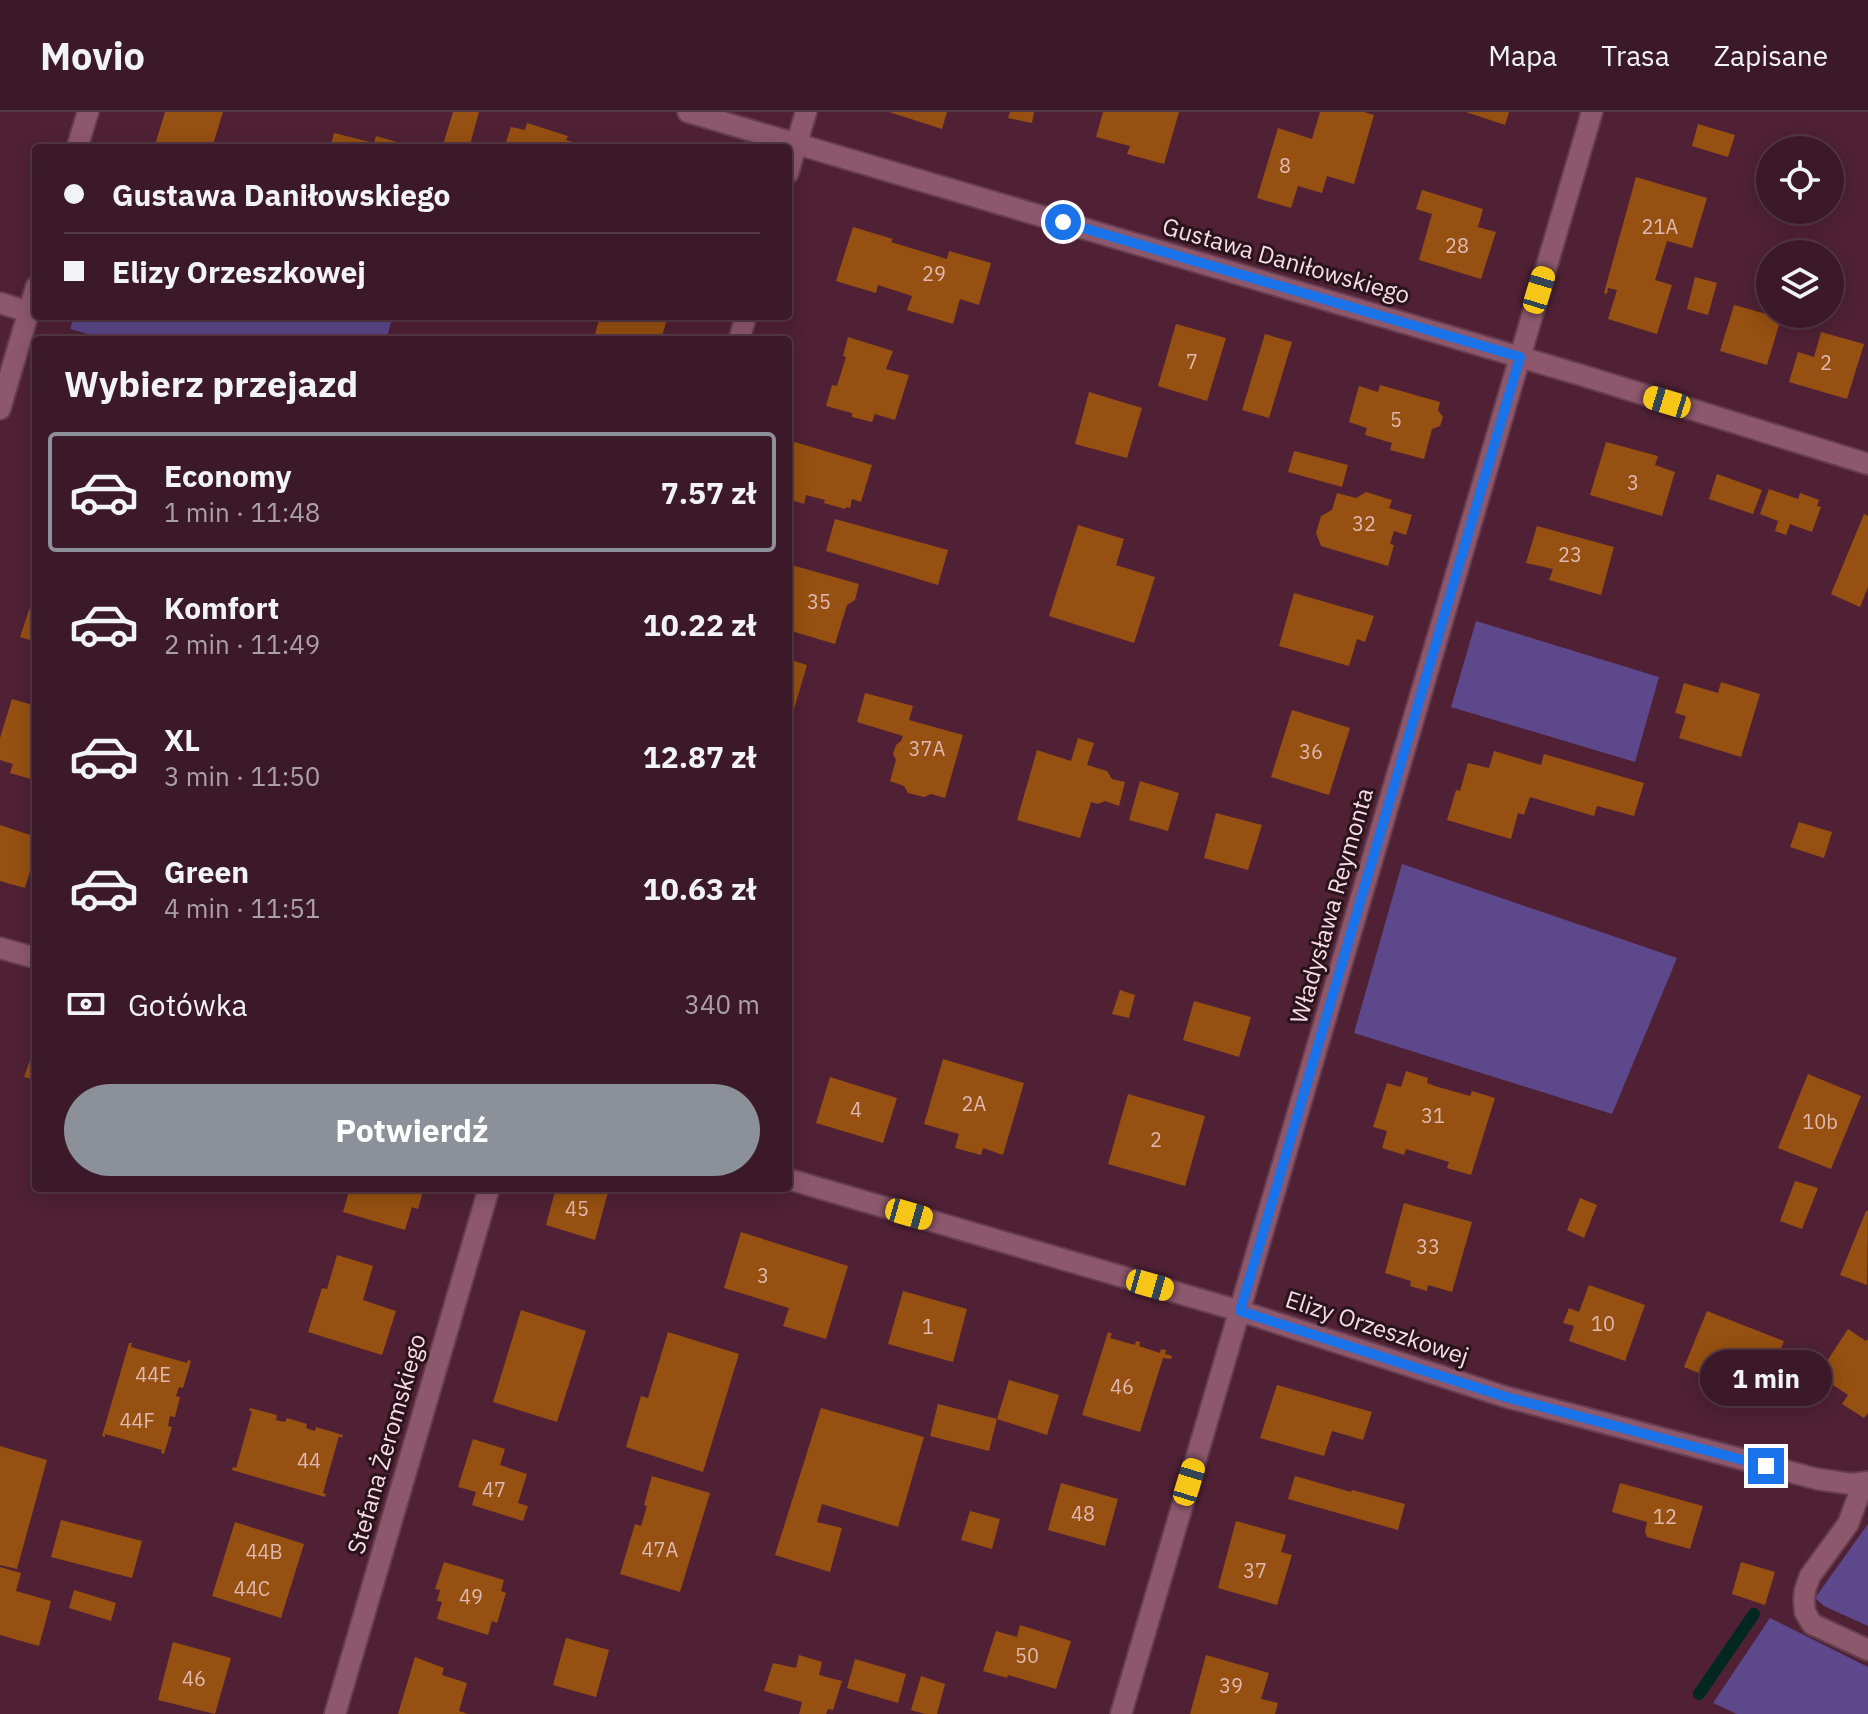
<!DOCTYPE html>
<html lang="pl">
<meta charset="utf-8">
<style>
body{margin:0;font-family:"IBM Plex Sans",sans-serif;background:#472634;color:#f1f3f6;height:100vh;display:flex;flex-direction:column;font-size:30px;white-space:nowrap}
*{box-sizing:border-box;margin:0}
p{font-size:26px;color:#aca0a8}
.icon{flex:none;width:44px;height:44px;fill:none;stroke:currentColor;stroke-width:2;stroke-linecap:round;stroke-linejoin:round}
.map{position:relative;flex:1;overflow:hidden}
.sheet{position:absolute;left:32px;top:224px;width:760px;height:856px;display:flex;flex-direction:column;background:#3c1928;border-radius:8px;box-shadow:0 4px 20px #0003,0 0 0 2px #553845}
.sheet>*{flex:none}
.hud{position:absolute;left:32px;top:32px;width:760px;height:176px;border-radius:8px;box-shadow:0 4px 20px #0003,0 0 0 2px #553845;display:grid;align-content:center;height:176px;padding:0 32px;background:#3c1928}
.fabs{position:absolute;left:1756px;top:24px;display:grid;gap:16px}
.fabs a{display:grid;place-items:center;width:88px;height:88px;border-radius:50%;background:#3c1928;box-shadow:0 4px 20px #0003,0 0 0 2px #553845;font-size:40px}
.end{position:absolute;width:36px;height:36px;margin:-18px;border:10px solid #1a73e8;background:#fff;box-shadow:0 0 0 4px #fff}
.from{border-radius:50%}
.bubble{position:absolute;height:56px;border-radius:28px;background:#3c1928;box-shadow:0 4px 20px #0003,0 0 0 2px #553845;font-size:26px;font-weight:800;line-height:56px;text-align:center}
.car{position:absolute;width:24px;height:48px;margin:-24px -12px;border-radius:10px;box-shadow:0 0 6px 2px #0007;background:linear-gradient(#f5c518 24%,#345 0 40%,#f5c518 0 76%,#345 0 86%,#f5c518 0)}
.hud b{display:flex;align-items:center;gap:28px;height:76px;font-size:30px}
.hud b+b{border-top:2px solid #553845}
.hud i{width:20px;height:20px;background:#f1f3f6}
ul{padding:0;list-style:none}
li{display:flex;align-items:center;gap:24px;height:120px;margin:0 16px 12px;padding:0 16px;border:4px solid transparent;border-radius:8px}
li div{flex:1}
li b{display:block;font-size:30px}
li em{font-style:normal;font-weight:800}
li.selected{border-color:#8c9099}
li>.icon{width:72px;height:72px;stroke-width:1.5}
h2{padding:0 32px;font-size:36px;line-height:96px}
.pay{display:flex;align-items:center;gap:20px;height:88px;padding:0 32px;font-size:30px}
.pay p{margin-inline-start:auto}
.action{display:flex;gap:16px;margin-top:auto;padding:16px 32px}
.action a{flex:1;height:92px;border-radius:48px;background:#8c9099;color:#fff;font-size:32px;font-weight:800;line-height:92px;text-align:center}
header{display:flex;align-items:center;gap:48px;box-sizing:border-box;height:112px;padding:0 40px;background:#3c1928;border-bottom:2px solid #553845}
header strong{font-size:38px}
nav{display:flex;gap:44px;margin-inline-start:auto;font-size:28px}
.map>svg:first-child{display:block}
.green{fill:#5d488c}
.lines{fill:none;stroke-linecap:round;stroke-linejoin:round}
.stream{stroke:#002820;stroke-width:12}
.building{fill:#965011}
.minor-casing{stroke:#673e50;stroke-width:24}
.minor{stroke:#8d586c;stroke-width:20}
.route{stroke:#1a73e8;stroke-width:10}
.labels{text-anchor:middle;stroke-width:6;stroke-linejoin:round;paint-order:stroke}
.number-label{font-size:20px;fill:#e1b8b0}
.street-label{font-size:24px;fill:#fadbe5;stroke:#29141c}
</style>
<header>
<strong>Movio</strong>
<nav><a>Mapa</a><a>Trasa</a><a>Zapisane</a></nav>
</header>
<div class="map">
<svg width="1868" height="1602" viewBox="0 0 1868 1602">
<rect width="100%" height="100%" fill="#502135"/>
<path class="green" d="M74 204H393L386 228H109L70 217Z
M1476 509 1659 565 1635 650 1451 595Z
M1402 752 1677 846 1612 1002 1354 921Z
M1868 1412V1514L1824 1494 1815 1486Z
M1770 1506 1868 1555V1602H1737L1713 1591Z"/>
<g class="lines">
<path class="stream" d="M1699 1582 1754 1502"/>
</g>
<path class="building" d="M165 0H223L212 36H154Z
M453 0H479L469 36H442Z
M889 0H947L942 17Z
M1010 0H1034L1032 11 1008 6Z
M1103 0H1179L1164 52 1127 42 1130 34 1096 25Z
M1320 0H1364L1374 3 1354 72 1327 64 1322 81 1298 74 1291 96 1257 86 1278 16 1312 27Z
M1466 0H1509L1505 13Z
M527 11 568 24 566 28 591 36H504L511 15 525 18Z
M1698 12 1735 23 1728 45 1692 34Z
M334 21 374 31 376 24 397 30 395 36H330Z
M1636 65 1707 86 1692 136 1667 129 1655 168 1672 173 1657 222 1608 207 1617 178 1608 176 1607 182 1604 181Z
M1422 78 1483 97 1478 115 1496 120 1481 167 1419 148 1432 102 1416 97Z
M853 115 893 127 891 130 947 147 949 139 991 151 979 193 960 187 953 212 907 198 912 184 878 173 876 181 836 169Z
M1695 165 1717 171 1708 203 1687 197Z
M1734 193 1781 206 1767 253 1720 239Z
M600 204H668L661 228H599L594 226Z
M1176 212 1226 226 1207 289 1158 274Z
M1821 220 1864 232 1847 287 1789 270 1798 240 1814 245Z
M1265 222 1292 230 1269 306 1242 298Z
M848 225 893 239 886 257 909 263 895 308 875 302 872 310 852 305V301L826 294 832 273 837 274 846 245 843 244Z
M1380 273 1440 290 1438 298 1443 305 1440 314 1432 317 1424 347 1390 338 1392 331 1365 323 1367 316 1349 310 1359 274 1378 280Z
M1089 280 1142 296 1127 346 1075 332Z
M788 328 872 353 861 390 852 387 850 396 847 395 845 397 824 391 825 388 806 383 804 392 788 387Z
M1606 330 1658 344 1655 353 1675 360 1662 404 1590 383Z
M1294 339 1348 353 1342 375 1288 360Z
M1717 362 1762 378 1753 402 1709 387Z
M1769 377 1798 387 1800 381 1819 388 1817 394 1821 395 1812 420 1790 412 1786 423 1775 419 1778 409 1760 402Z
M1366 380 1392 388 1389 396 1412 403 1406 423 1394 419 1390 432 1394 433 1388 454 1321 434 1316 421 1321 404 1332 398 1337 381 1356 386Z
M1864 402 1868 404V475L1860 495 1831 482Z
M835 407 948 438 938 473 826 439Z
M1078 413 1124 427 1116 453 1155 465 1134 531 1049 504Z
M1537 414 1614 435 1601 483 1549 468 1553 457 1526 451Z
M788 452 859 472 855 488 847 493 835 532 788 518Z
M36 477V530L20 525Z
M1294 481 1374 504 1365 530 1357 527 1349 554 1279 534Z
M788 547 807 553 789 614 788 613Z
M1721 570 1760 582 1741 645 1679 626 1686 604 1675 601 1684 571 1718 581Z
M865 581 913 594 909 608 963 623 945 686 931 682 924 685 908 681 904 674 890 669 896 648 893 642 896 633 901 629 903 624 857 610Z
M12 587 36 594V662L34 668 10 661 13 652 0 648V626Z
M1292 598 1350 616 1329 683 1271 665Z
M1078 626 1094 631 1087 653 1107 659 1112 667 1125 670 1119 694 1105 689 1098 692 1091 690 1080 726 1017 708 1037 638 1071 649Z
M1494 639 1541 653 1544 642 1644 671 1634 704 1597 694 1594 704 1530 685 1524 703 1518 701 1511 727 1447 708 1456 678 1460 679 1468 651 1489 656Z
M1140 669 1179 681 1168 719 1129 708Z
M1216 701 1262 713 1248 758 1204 746Z
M1799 710 1832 720 1824 746 1790 735Z
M0 713 36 725V739L25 776 0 769Z
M1120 878 1135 883 1129 906 1112 902Z
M1194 889 1251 905 1239 945 1183 928Z
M36 931V968L24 965Z
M943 947 1024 971 1003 1043 983 1036 981 1043 955 1036 959 1022 924 1012Z
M1406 959 1428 966 1427 971 1435 974 1470 984 1472 979 1495 986 1471 1063 1447 1056 1449 1050 1406 1037 1404 1043 1382 1036 1387 1019 1373 1015 1387 971 1401 975Z
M1808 962 1861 984 1831 1057 1778 1036Z
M830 965 897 986 883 1031 816 1011Z
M1128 982 1205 1004 1185 1074 1108 1052Z
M1795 1069 1818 1076 1802 1117 1780 1109Z
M350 1076H424L418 1097 412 1095 405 1118 343 1100Z
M556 1076H594L608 1080 595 1128 546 1113Z
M1580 1086 1597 1093 1584 1126 1567 1118Z
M1404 1091 1472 1110 1452 1180 1428 1173 1427 1179 1410 1174 1411 1169 1385 1161Z
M1866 1099H1868L1867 1173 1840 1163Z
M741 1120 848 1154 826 1227 783 1214 789 1196 724 1176Z
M337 1143 373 1154 363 1188 396 1199 382 1243 308 1220 322 1176 327 1177Z
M1589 1173 1645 1193 1625 1249 1569 1229 1574 1214 1563 1211 1569 1196 1579 1200Z
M903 1179 967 1197 953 1250 888 1232Z
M521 1198 586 1219 557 1310 493 1290Z
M1707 1199 1784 1229 1761 1286 1684 1255Z
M1848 1217 1866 1229 1868 1227V1301L1864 1306 1842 1292 1848 1283 1818 1263Z
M668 1220 739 1242 703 1360 626 1335 641 1284 648 1286Z
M1108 1220 1112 1222 1110 1226 1135 1233 1136 1229 1140 1230 1139 1234 1160 1241 1161 1237 1166 1238 1165 1242 1172 1244 1171 1247 1163 1246 1140 1320 1082 1303Z
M129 1231H132L131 1235 187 1251 188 1248 191 1249 183 1276 179 1275 176 1284 180 1285 175 1305 170 1304 168 1314 172 1315 164 1342 161 1341 162 1338 105 1322V1325L102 1324Z
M1009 1268 1059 1283 1047 1323 997 1307 989 1339 930 1324 938 1292 997 1307Z
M1277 1273 1372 1300 1363 1328 1332 1319 1324 1344 1260 1326Z
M250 1296 277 1303 276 1308 285 1310 287 1306 307 1312 306 1316 315 1319 316 1315 343 1323 342 1326 339 1324 323 1381 326 1382 325 1385 232 1358 233 1355 236 1356 252 1299H249Z
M821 1296 924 1325 898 1415 822 1392 817 1410 842 1416 830 1460 775 1443Z
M473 1327 505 1337 500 1353 527 1362 518 1391 528 1394 523 1409 472 1393 476 1380 458 1375Z
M0 1334 47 1348 17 1457 0 1453Z
M652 1364 710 1381 680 1480 620 1462 635 1412 641 1414 647 1394 644 1393Z
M1295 1364 1351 1380 1352 1378 1405 1392 1398 1418 1288 1387Z
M1061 1371 1118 1387 1105 1434 1048 1418Z
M1620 1371 1703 1394 1690 1437 1647 1425 1645 1419 1647 1410 1612 1400Z
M970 1399 1000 1407 992 1437 961 1428Z
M61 1408 142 1429 132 1466 51 1445Z
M1236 1409 1286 1423 1281 1440 1292 1443 1277 1493 1218 1476Z
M235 1410 304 1432 281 1506 212 1484Z
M444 1450 504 1468 501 1479 506 1481 497 1511 492 1509 488 1523 437 1507 442 1490 437 1489 440 1478 435 1477Z
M1741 1450 1775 1460 1765 1493 1732 1482Z
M0 1455 21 1461 16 1479 51 1489 39 1534 0 1523Z
M74 1478 116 1491 111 1509 69 1496Z
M1020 1513 1071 1529 1056 1577 1008 1563 1007 1566 983 1559 996 1519 1017 1525Z
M566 1526 609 1538 596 1585 553 1573Z
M173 1530 231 1546 215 1602 158 1588Z
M799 1543 822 1550 819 1563 842 1569 833 1598 828 1597 826 1602H799L802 1590 764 1579 773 1551 796 1556Z
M1206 1543 1269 1561 1261 1587 1278 1591 1275 1602H1190Z
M415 1545 444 1556 442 1563 467 1571 459 1599 468 1602H398Z
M855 1547 906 1562 898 1591 847 1576Z
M921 1564 945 1572 937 1602H925L911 1598Z"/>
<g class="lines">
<g class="minor-casing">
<path id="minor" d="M688 0 1581 263 1868 352
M77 36 88 0
M788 61 806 0
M0 191 29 200
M739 228 746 204
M0 297 36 175
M0 836 36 846
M788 1067 1240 1199 1506 1285 1817 1367 1852 1372 1868 1370
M1863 1372 1848 1412 1810 1464 1805 1478 1804 1488 1805 1500 1812 1512 1868 1538
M335 1602 489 1076
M1121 1602 1592 0"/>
</g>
<use href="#minor" class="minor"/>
</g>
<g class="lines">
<path class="route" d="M1063 110 1520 245 1240 1199 1506 1285 1766 1354"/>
</g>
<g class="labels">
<g class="number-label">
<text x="1285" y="61">8</text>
<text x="1660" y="122">21A</text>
<text x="1457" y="141">28</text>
<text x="934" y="169">29</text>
<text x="1192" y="257">7</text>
<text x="1826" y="258">2</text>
<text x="1396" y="315">5</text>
<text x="1633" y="378">3</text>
<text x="1364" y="419">32</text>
<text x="1570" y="450">23</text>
<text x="819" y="497">35</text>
<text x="927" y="644">37A</text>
<text x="1311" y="647">36</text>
<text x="974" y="999">2A</text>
<text x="856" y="1005">4</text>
<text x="1433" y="1011">31</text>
<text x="1820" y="1017">10b</text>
<text x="1156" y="1035">2</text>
<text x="577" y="1104">45</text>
<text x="1428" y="1142">33</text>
<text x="763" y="1171">3</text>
<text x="1603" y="1219">10</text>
<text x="928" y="1222">1</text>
<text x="153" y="1270">44E</text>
<text x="1122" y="1282">46</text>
<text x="137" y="1316">44F</text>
<text x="309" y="1356">44</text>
<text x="494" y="1385">47</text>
<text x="1083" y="1409">48</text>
<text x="1665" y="1412">12</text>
<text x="660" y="1445">47A</text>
<text x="264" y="1447">44B</text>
<text x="1255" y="1466">37</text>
<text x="252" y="1484">44C</text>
<text x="471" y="1492">49</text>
<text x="1027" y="1551">50</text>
<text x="194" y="1574">46</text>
<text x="1231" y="1581">39</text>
</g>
<g class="street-label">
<text transform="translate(1286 149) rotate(16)" y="8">Gustawa Daniłowskiego</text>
<text transform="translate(1332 794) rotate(-74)" y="8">Władysława Reymonta</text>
<text transform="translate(1377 1216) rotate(18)" y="8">Elizy Orzeszkowej</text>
<text transform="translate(387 1332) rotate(-74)" y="8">Stefana Żeromskiego</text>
</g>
</g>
</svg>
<div class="fabs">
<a><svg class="icon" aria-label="locate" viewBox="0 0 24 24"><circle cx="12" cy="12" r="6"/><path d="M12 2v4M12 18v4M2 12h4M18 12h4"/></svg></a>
<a><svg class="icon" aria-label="layers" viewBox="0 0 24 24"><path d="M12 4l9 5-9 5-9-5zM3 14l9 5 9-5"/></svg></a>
</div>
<i class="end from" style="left:1063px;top:110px"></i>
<i class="end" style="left:1766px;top:1354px"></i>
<div class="bubble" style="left:1700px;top:1238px;width:132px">1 min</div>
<i class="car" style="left:1539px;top:178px;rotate:17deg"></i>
<i class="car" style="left:1667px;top:290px;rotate:287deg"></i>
<i class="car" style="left:909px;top:1102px;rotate:106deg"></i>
<i class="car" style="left:1150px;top:1173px;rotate:106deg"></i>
<i class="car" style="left:1189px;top:1370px;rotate:17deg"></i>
<div class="hud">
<b><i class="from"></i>Gustawa Daniłowskiego</b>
<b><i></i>Elizy Orzeszkowej</b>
</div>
<section class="sheet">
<h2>Wybierz przejazd</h2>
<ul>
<li class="selected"><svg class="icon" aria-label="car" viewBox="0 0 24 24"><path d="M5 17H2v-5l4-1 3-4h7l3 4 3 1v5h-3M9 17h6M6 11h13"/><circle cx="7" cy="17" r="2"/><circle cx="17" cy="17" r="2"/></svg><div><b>Economy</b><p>1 min · 11:48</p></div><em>7.57 zł</em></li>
<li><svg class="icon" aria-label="car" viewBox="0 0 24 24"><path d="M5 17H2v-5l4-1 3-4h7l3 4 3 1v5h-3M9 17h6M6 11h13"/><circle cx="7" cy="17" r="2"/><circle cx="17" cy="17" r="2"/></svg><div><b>Komfort</b><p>2 min · 11:49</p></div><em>10.22 zł</em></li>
<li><svg class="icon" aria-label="car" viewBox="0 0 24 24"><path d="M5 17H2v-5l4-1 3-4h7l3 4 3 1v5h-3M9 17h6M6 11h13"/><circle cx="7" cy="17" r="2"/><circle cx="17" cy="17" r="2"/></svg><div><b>XL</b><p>3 min · 11:50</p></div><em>12.87 zł</em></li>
<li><svg class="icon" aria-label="car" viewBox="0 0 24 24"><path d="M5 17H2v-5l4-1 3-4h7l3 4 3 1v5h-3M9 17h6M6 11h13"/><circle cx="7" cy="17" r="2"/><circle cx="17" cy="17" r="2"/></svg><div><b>Green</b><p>4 min · 11:51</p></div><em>10.63 zł</em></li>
</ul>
<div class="pay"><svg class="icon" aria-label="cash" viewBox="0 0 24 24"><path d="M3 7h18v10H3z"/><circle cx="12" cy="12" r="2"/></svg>Gotówka<p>340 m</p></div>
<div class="action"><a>Potwierdź</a></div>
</section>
</div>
